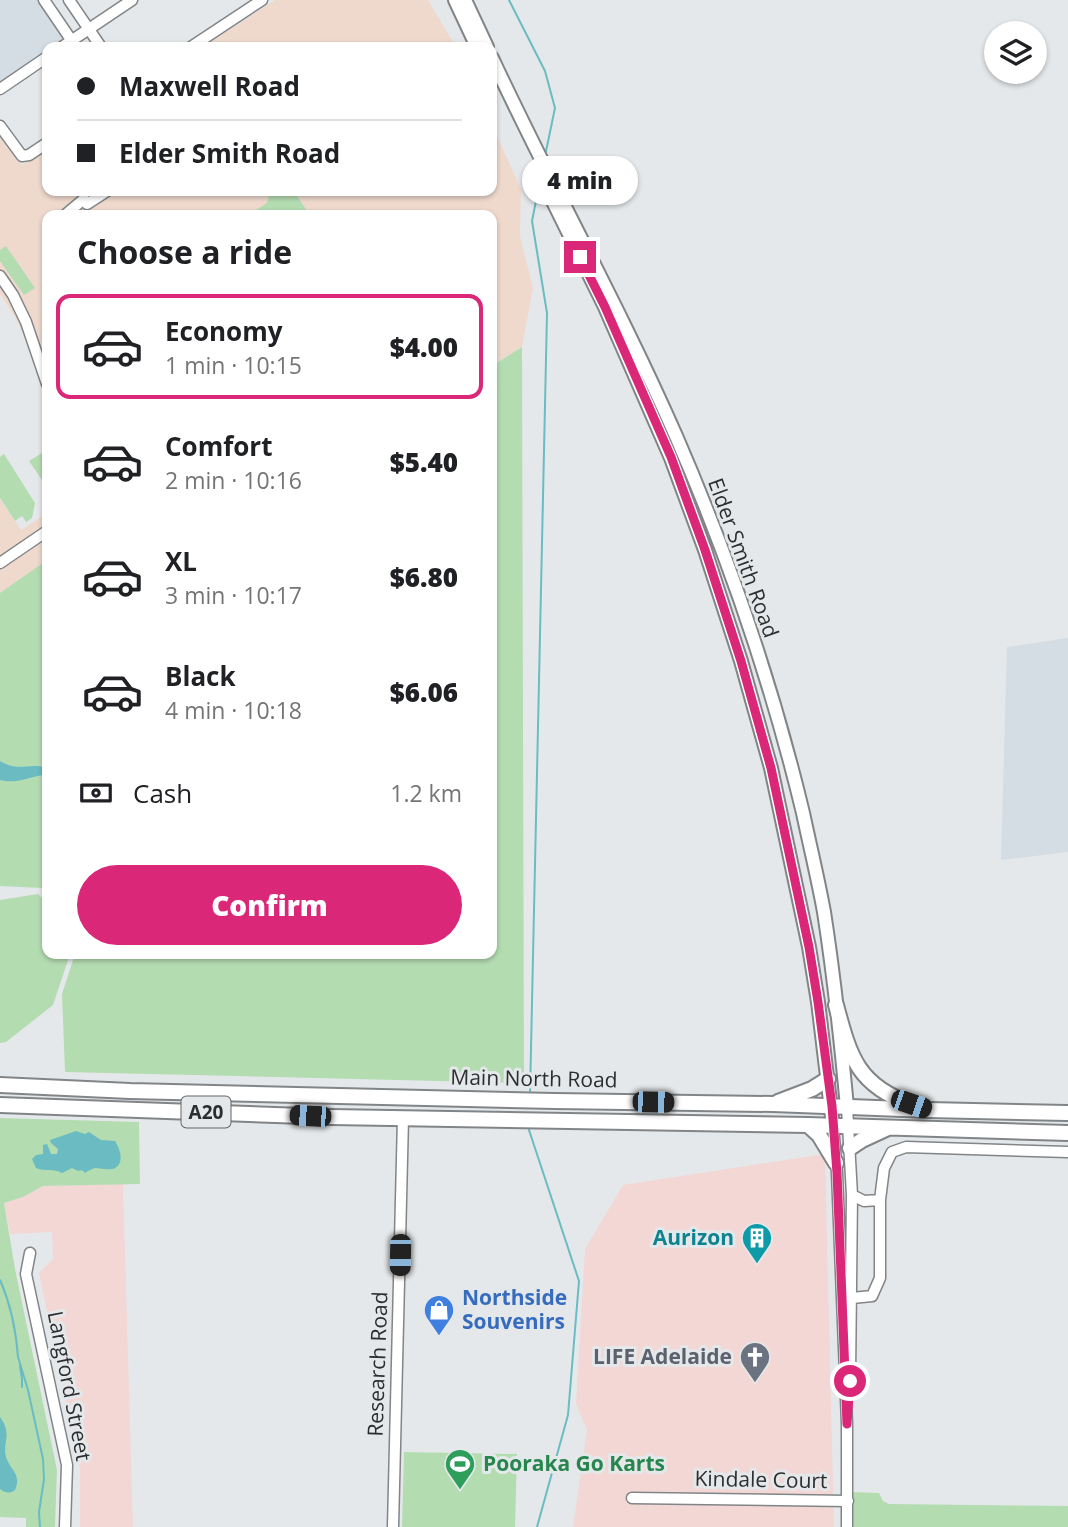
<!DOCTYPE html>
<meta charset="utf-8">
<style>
body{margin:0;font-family:"Open Sans",sans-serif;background:#f6f6f6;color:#202124;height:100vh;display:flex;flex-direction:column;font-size:26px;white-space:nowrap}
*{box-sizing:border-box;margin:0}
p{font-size:23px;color:#757577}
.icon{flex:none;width:38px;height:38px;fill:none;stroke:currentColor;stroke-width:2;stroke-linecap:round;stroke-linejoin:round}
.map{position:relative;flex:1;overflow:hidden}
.panel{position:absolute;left:42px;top:210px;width:455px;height:749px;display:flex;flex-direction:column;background:#fff;border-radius:14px;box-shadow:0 2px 5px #0004}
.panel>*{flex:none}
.guide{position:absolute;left:42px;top:42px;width:455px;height:154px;border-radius:14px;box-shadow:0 2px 5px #0004;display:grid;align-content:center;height:154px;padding:0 35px;background:#fff}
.fabs{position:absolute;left:984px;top:21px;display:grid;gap:14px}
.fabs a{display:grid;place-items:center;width:63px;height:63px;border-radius:50%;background:#fff;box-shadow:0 2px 5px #0004;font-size:35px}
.end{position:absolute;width:32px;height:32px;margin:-16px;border:9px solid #db2777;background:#fff;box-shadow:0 0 0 4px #fff}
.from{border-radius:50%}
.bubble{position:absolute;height:49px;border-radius:24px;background:#fff;box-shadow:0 2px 5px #0004;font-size:23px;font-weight:800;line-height:49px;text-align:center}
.car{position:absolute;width:21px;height:42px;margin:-21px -10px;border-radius:9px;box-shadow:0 0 5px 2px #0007;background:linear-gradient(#222 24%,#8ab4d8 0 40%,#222 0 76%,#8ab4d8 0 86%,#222 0)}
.guide b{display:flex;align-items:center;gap:24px;height:66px;font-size:26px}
.guide b+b{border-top:2px solid #e0e0e0}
.guide i{width:18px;height:18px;background:#202124}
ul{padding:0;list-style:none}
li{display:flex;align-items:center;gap:21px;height:105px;margin:0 14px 10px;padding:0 21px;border:4px solid transparent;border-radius:14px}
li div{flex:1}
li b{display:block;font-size:26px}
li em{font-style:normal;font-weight:800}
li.current{border-color:#db2777}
li>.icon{width:63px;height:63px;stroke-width:1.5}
h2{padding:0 35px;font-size:32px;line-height:84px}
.pay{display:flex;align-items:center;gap:18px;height:77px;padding:0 35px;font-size:26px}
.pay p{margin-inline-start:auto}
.cta{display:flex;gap:14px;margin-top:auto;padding:14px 35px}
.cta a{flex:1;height:80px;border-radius:42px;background:#db2777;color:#fff;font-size:28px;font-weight:800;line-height:80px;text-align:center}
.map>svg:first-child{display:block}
.built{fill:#d4dce4}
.industrial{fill:#f2d7d5}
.education{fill:#efd9cd}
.green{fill:#b4dcb1}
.water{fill:#6abcc2}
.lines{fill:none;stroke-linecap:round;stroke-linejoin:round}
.stream{stroke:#6abcc2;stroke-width:2}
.minor-casing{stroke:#828587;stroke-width:13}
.major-casing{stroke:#828587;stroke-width:16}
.highway-casing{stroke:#828587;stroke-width:18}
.minor{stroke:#fff;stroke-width:10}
.major{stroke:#fff;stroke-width:12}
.highway{stroke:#fff;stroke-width:14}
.route{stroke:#db2777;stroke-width:9}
.labels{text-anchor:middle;stroke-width:6;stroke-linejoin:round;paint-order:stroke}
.shield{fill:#e5e8ea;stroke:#646566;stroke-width:2}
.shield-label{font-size:19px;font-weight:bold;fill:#2c2d2e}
.street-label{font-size:21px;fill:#2c2d2e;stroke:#e5e8ea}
.culture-label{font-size:21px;font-weight:bold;fill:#0d838f;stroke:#e5e8ea;text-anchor:end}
.shop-label{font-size:21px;font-weight:bold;fill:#366cbe;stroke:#e5e8ea;text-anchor:start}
.worship-label{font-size:21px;font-weight:bold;fill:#5b616d;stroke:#e5e8ea;text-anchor:end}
.leisure-label{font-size:21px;font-weight:bold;fill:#27864d;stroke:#e5e8ea;text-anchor:start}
</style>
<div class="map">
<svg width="1068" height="1527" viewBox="0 0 1068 1527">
<rect width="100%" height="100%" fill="#e5e8ea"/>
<path class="built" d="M0 0H44L71 41 62 47H47V57L0 89Z
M1068 638V852L1001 860 1007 647Z"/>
<path class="industrial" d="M825 1154 834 1527H573L587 1430 576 1404 585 1249 623 1185Z
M123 1184 133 1527H80V1469L39 1273 53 1259 52 1232 10 1234 4 1202 23 1197 43 1186Z"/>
<path class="education" d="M275 0H428L456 47H203Z
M492 125 521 189 520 236 533 288 522 347 492 366V215H47V387L15 317 0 294V134L22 165 47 149V191H492Z
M0 499 21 530 47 513V560L0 593Z"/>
<path class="green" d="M270 191H294L307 211 301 215H248L267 203Z
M6 246 35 288 24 295 0 261V250Z
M522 347 524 1083 65 1072 62 994 75 954H492V366Z
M42 453 47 461V485L46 486 29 461Z
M4 454 35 503 32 518 26 522 22 516 15 521 0 498V457Z
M47 560V893L42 888 0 886V593Z
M38 894 47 903V954H70L53 1005 6 1042 0 1043V900Z
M0 1118 139 1122 140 1184 43 1186 23 1197 4 1203 15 1269 57 1470 55 1527H26V1518L0 1517Z
M404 1452 517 1454 515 1527H402Z
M848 1492 879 1493 883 1501 889 1504 1068 1506V1527H847Z"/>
<path class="water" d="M0 761C18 772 27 763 44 767L42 775C27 778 15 784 0 780Z
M76 1131 85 1134 89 1132 101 1140 115 1141C121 1150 125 1166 112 1169 106 1170 100 1168 95 1168 91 1169 88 1171 85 1173L82 1170 78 1171 72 1168 62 1173C53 1168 45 1172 36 1168L32 1159 36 1155 43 1154V1145L47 1144 51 1154H57L58 1149 51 1143 50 1140Z
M0 1417C13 1435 2 1442 6 1457 10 1470 22 1474 15 1490 10 1494 5 1493 0 1489Z"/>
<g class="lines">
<path class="stream" d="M509 0 545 71 555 108 545 156
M530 1095 547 313 532 221 539 186
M529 1125V1130L579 1281 568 1415 537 1527
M0 1280C11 1305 16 1330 18 1357
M18 1357 28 1390 43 1459 44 1479 39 1512 40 1527
M20 1366 22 1379V1387"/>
<g class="minor-casing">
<path id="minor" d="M44 0 76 47
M69 0 101 47
M62 47 132 0
M191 47 262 0
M0 89 47 57
M0 126 22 156 29 155 47 143
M65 215 84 199 87 204 107 191
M0 276 13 295 26 322 47 384
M0 563 47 531
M847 1107 852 1195 850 1375
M833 1126 837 1173 847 1424V1527
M852 1195 864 1201 880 1200
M30 1253 26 1274 67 1465 65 1527
M842 1297 852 1298 872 1296 880 1278V1200L884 1168 892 1152 906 1147 1068 1152
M632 1498 848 1501
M393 1527 403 1118"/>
</g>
<g class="major-casing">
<path id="major" d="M455 0 477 47
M465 0 487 47
M492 58C551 185 620 308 676 436 729 558 772 684 803 813 810 846 818 879 824 912 834 976 841 1042 847 1107
M537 169 605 307 671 458 705 550 741 661 771 768 809 947 818 1002 833 1126"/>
</g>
<g class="highway-casing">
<path id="highway" d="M836 1005C850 1058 858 1086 913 1105
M0 1085 130 1091 555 1101 773 1104 928 1110 1068 1113
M778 1102 812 1089 828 1079
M0 1105 331 1117 808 1125 1068 1133
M808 1125 819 1135 836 1163
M850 1148 862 1140 888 1128"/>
</g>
<use href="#minor" class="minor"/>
<use href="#major" class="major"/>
<use href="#highway" class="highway"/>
</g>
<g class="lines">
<path class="route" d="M580 257 605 307 671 457 705 550 741 661 771 768 809 947 818 1002 832 1106 837 1173 847 1424 850 1381"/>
</g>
<defs>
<g id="building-pin" transform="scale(1.575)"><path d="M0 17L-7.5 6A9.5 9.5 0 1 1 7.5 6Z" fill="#0f9aa8" stroke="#e5e8ea"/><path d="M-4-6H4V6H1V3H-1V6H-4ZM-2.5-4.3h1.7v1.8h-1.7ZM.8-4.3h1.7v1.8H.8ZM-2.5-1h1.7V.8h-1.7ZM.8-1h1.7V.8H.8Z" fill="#fff"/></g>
<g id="shop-pin" transform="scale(1.575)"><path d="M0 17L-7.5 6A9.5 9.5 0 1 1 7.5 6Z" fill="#3f7fe0" stroke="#e5e8ea"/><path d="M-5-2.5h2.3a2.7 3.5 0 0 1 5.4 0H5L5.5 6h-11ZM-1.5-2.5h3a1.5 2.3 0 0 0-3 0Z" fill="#fff"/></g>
<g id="church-pin" transform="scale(1.575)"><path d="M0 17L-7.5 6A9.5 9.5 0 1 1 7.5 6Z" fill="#6b7280" stroke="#e5e8ea"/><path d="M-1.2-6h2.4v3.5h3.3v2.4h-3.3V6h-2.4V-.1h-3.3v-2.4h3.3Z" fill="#fff"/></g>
<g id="stadium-pin" transform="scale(1.575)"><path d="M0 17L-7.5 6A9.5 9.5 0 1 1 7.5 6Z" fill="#2e9e5b" stroke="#e5e8ea"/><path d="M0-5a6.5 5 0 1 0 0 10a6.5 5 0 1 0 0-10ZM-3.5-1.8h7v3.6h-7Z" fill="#fff"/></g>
</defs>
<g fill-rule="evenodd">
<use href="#building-pin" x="757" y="1238"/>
<use href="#shop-pin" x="439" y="1310"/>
<use href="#church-pin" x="755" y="1357"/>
<use href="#stadium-pin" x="460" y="1464"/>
</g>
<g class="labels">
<rect class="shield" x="181.5" y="1096.5" width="49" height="31" rx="5"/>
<g class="shield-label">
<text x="206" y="1119">A20</text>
</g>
<g class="street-label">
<text transform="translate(743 558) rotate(70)" y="7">Elder Smith Road</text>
<text transform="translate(534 1079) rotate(1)" y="7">Main North Road</text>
<text transform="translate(378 1364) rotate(-88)" y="7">Research Road</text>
<text transform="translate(69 1386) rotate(79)" y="7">Langford Street</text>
<text transform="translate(761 1480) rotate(1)" y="7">Kindale Court</text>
</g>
<g class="culture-label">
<text x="734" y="1245">Aurizon</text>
</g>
<g class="shop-label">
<text x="462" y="1305">Northside<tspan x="462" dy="24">Souvenirs</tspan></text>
</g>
<g class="worship-label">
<text x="732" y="1364">LIFE Adelaide</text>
</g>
<g class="leisure-label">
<text x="483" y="1471">Pooraka Go Karts</text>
</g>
</g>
</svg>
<div class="fabs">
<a><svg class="icon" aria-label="layers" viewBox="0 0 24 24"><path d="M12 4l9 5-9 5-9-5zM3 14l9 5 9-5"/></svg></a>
</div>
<i class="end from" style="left:850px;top:1381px"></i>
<i class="end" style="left:580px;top:257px"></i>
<div class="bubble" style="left:522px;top:156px;width:116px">4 min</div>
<i class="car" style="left:653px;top:1102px;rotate:91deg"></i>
<i class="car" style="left:911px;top:1104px;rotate:109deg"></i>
<i class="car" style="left:310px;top:1116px;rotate:273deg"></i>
<i class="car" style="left:400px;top:1255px;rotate:181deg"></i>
<div class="guide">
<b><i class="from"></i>Maxwell Road</b>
<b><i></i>Elder Smith Road</b>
</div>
<section class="panel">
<h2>Choose a ride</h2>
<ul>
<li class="current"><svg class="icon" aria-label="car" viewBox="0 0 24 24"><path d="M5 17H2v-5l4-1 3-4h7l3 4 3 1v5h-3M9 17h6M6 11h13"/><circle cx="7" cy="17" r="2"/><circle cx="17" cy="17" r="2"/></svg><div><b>Economy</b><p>1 min · 10:15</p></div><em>$4.00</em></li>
<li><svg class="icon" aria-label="car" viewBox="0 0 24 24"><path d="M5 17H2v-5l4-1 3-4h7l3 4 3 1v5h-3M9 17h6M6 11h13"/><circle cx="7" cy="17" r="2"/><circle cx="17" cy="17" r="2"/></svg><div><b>Comfort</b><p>2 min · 10:16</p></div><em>$5.40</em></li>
<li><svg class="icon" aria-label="car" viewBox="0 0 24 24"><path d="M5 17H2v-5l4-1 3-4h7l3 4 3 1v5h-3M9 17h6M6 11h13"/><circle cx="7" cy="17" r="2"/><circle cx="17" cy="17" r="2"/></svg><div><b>XL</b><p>3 min · 10:17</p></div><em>$6.80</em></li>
<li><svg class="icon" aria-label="car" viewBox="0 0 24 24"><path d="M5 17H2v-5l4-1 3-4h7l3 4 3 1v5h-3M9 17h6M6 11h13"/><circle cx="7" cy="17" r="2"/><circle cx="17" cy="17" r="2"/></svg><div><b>Black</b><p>4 min · 10:18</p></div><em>$6.06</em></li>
</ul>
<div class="pay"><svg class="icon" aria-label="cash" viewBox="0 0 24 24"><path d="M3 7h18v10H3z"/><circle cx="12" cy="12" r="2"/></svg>Cash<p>1.2 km</p></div>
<div class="cta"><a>Confirm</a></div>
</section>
</div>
